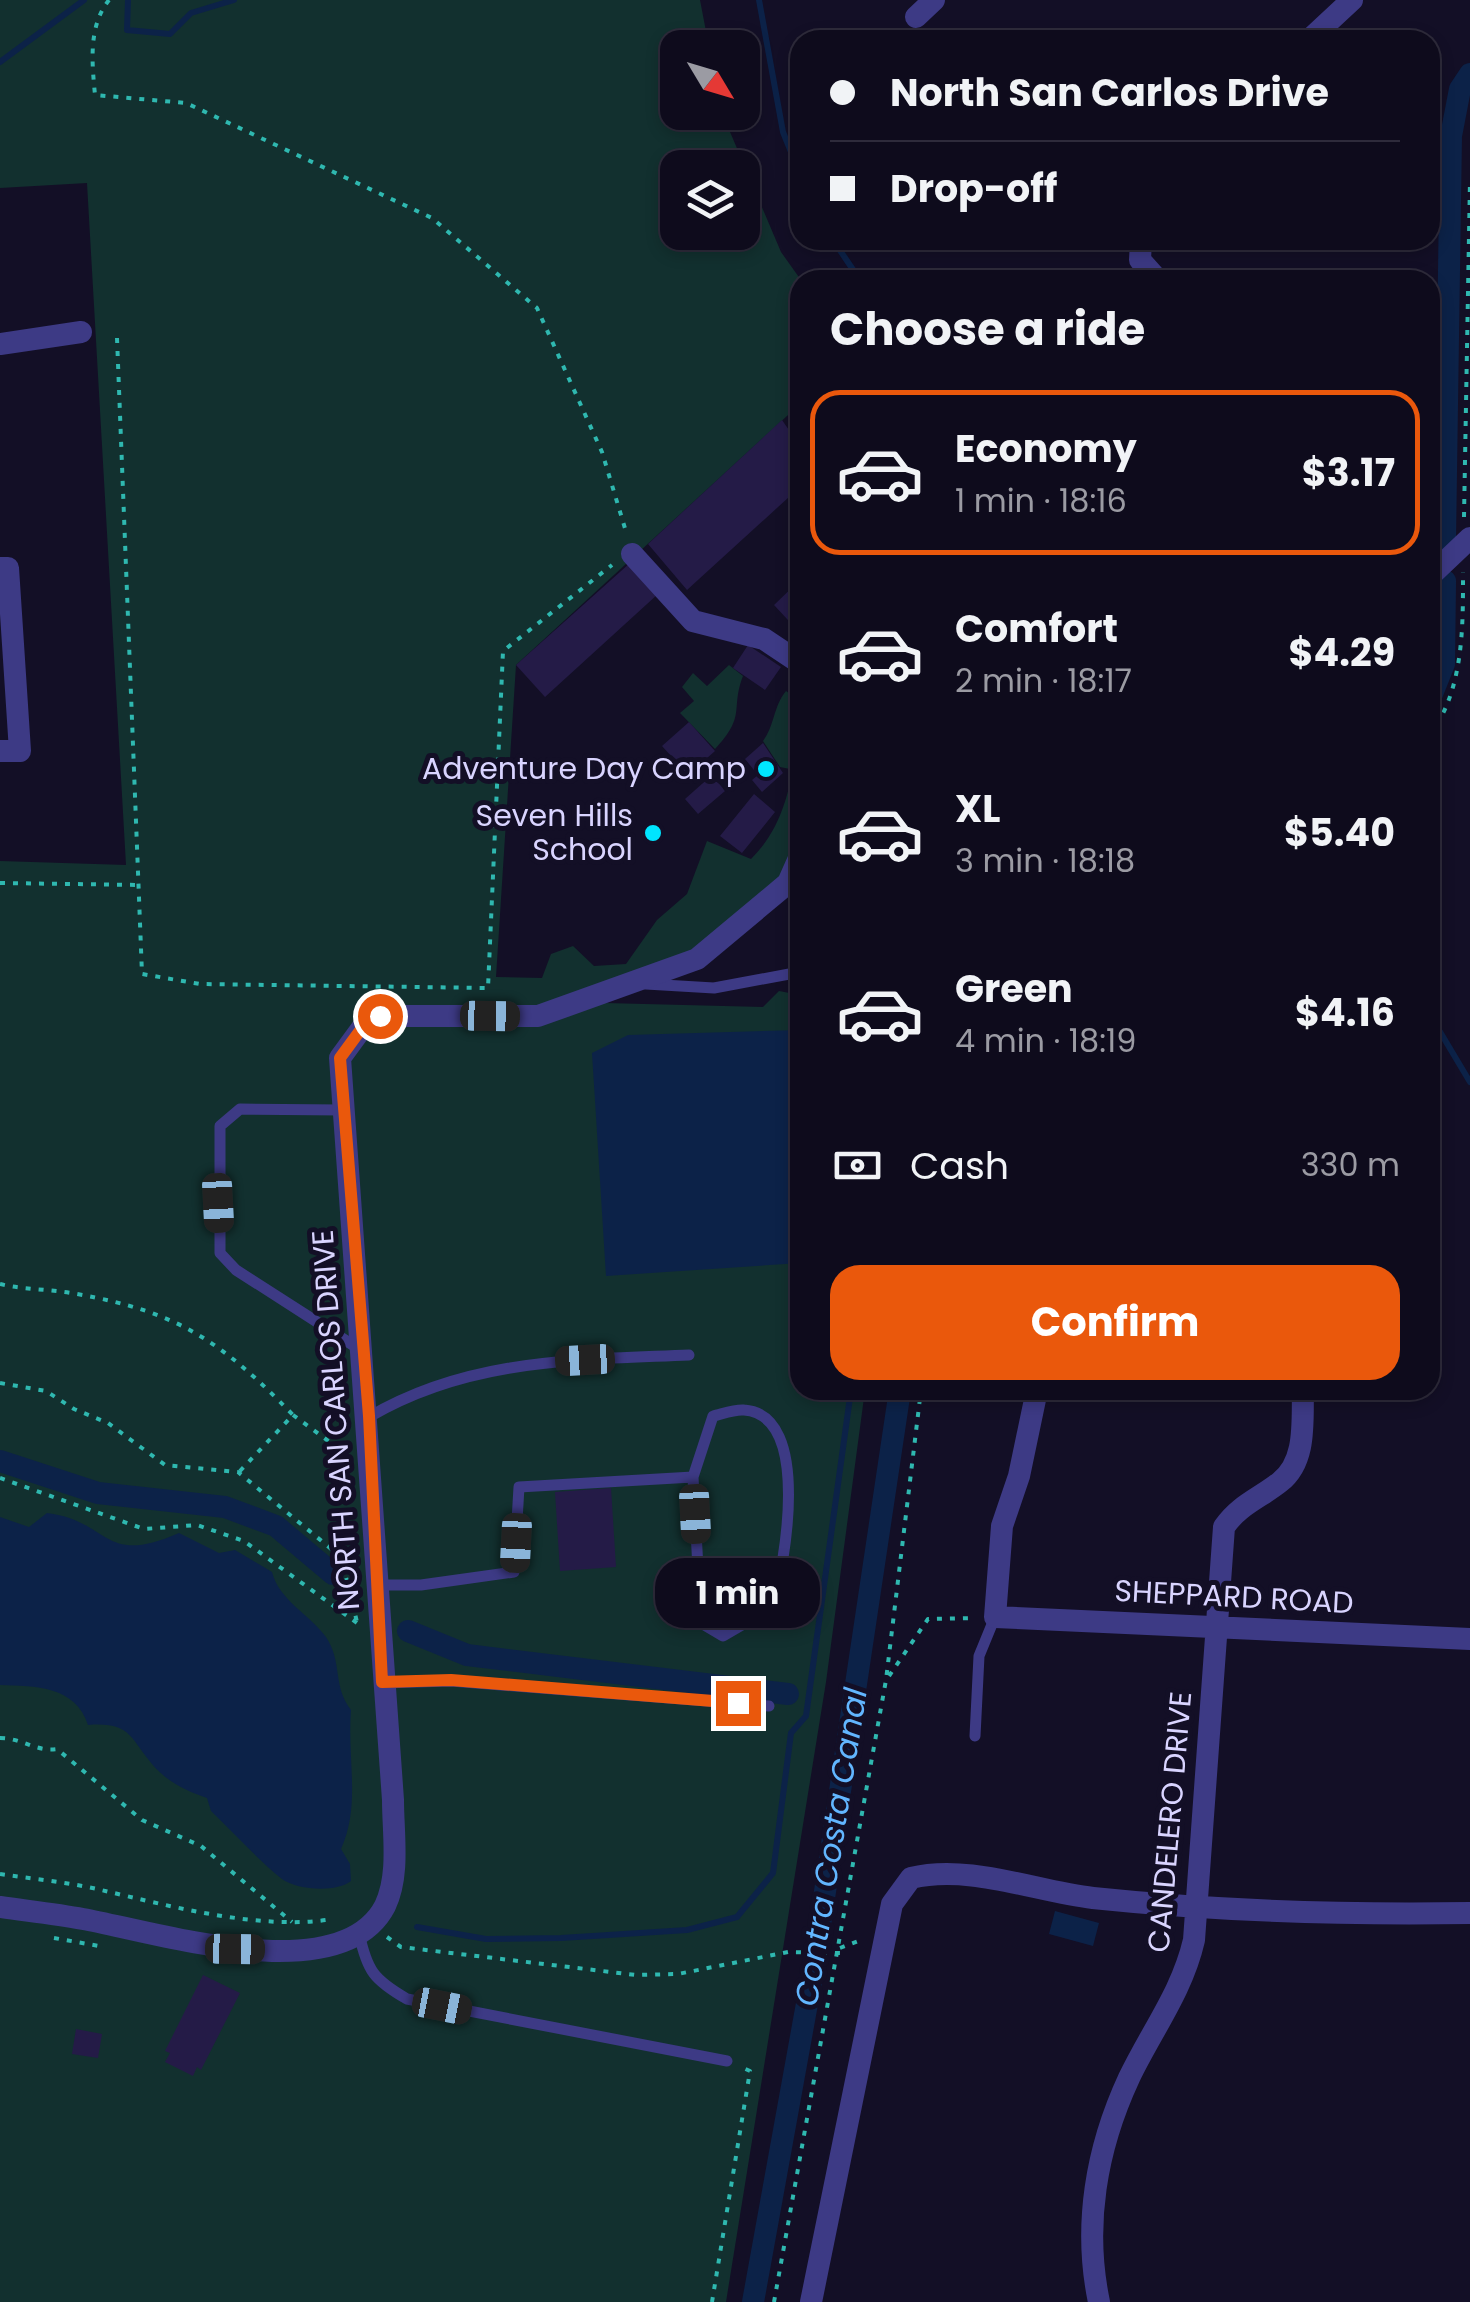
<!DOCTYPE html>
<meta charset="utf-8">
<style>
body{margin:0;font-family:Poppins,sans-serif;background:#171425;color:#f1f3f6;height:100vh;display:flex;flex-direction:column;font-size:38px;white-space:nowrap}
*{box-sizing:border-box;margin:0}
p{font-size:32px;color:#9b9ba3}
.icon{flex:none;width:55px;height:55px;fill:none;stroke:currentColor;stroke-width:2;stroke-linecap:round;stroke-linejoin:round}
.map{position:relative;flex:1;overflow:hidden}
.drawer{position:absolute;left:790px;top:270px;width:650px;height:1130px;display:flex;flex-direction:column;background:#0e0b1c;border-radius:30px;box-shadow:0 5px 15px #0003,0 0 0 2px #2e2b3b}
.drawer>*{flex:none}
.guide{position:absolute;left:790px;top:30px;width:650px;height:220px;border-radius:30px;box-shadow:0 5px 15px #0003,0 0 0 2px #2e2b3b;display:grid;align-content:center;height:220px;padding:0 40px;background:#0e0b1c}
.needle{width:65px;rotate:128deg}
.buttons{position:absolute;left:660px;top:30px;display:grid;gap:20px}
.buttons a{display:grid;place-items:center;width:100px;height:100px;border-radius:20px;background:#0e0b1c;box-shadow:0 5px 15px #0003,0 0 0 2px #2e2b3b;font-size:50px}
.end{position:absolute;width:45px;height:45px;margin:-22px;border:12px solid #ea580c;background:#fff;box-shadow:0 0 0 5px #fff}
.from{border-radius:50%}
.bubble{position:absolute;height:70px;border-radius:30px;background:#0e0b1c;box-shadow:0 5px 15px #0003,0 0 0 2px #2e2b3b;font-size:32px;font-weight:700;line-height:70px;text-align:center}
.car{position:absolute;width:30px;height:60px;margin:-30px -15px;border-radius:12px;box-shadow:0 0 8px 2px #0007;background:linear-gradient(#222 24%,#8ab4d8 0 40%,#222 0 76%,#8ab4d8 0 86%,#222 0)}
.guide b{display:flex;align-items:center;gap:35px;height:95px;font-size:38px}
.guide b+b{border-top:2px solid #2e2b3b}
.guide i{width:25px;height:25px;background:#f1f3f6}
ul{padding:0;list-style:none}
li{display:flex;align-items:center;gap:30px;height:165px;margin:0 20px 15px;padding:0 20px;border:5px solid transparent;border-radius:30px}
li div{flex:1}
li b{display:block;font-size:38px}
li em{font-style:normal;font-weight:700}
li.current{border-color:#ea580c}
li>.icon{width:90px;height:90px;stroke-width:1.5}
h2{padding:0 40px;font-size:45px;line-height:120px}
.pay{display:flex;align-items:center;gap:25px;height:110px;padding:0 40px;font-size:38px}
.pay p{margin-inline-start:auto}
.button{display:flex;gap:20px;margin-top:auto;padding:20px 40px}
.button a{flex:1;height:115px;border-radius:30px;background:#ea580c;color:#fff;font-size:40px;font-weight:700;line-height:115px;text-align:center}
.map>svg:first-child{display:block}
.green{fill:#12302f;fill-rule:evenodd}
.water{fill:#0c2248}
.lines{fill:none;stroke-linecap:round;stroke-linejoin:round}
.stream{stroke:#0c2248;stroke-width:6}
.canal{stroke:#0c2248;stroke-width:22}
.building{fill:#241b47}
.path{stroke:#2fb8b0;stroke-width:4;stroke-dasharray:5 8;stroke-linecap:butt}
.lane{stroke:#3d3a85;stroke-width:11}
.street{stroke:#3d3a85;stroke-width:22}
.route{stroke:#ea580c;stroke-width:12}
.poi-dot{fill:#00e5ff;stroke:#130f26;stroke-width:4}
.labels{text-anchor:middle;stroke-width:10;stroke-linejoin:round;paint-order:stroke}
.poi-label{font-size:30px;fill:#d9d4ff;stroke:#130f26;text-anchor:end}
.street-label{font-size:30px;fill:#d9d4ff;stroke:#130f26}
.water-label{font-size:32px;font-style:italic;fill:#62b6ff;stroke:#130f26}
</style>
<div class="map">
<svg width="1470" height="2302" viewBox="0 0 1470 2302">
<rect width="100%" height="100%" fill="#130f26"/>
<path class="green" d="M0 0H700L709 47 678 48V112L722 113 781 252 801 280 800 404 516 665 496 977 542 978 551 954 573 946 594 966 626 964 657 920 687 894 707 841 751 859C787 824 792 776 800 729V856L697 959 605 1003 763 1007 779 991 800 995V1390H865L826 1682 726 2302H0V861L126 865 87 183 0 188ZM678 168H742V232H678Z
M729 665 743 676C730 710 747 715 715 749L680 713 694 701 682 687 693 673 707 686Z
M786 691 800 701 790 769 780 767 763 741C775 725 773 707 786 691Z"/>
<path class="water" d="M800 1030V1263L606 1276 592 1053 628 1035Z
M47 1513C111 1521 102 1567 179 1533L219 1553 235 1550 272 1572C279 1600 309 1614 326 1637 343 1663 332 1685 351 1710 347 1760 361 1805 341 1849L350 1864 351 1881C336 1893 297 1890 282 1879 257 1859 234 1833 211 1811L207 1798C186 1791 166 1781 152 1764 129 1737 131 1722 88 1725 76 1686 35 1686 0 1685V1517L29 1527Z
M1055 1911 1099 1923 1093 1946 1049 1934Z"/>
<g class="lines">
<path class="stream" d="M128 0 127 30 170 34 191 13 234 0
M759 0 783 132 800 174
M0 62 84 0
M833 240 860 280
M1430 1015 1470 1082
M417 1927 486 1939 561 1938 687 1930 737 1917 773 1873 791 1733 806 1716 851 1390"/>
<path class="canal" d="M1445 540 1451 136 1460 89 1470 74
M1430 699 1444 664 1445 581
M0 1461 98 1493 225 1507 276 1526 333 1574
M408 1631 467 1655 788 1694
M753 2302 814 1965 900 1390"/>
</g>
<path class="building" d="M782 420 800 446V487L687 590 648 544Z
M630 563 658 594 545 697 516 665Z
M800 580V633L774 605Z
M748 645 781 667 765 690 733 668Z
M689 722 715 751 688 775 662 746Z
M763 743 783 773 762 792 752 780 758 775 745 759Z
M712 775 725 791 698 814 685 799Z
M754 794 775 812 742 853 720 836Z
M611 1488 616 1567 560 1571 555 1492Z
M203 1975 240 1993 201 2070 197 2067 193 2076 165 2062 170 2053 165 2051Z
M76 2029 102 2034 98 2058 72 2054Z"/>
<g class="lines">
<path class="path" d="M109 0C88 26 92 63 95 95L186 103 432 218 537 308 602 452 627 535
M117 338 142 974 200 984 488 988 503 651 612 565
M1464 517 1470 180
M1430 735C1464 689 1463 627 1463 572
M0 883 140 885
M0 1284C25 1290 51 1289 77 1294 179 1312 222 1342 293 1415L240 1471
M0 1383 46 1391 74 1409 108 1423 165 1465 238 1472 341 1557 357 1622
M293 1415 346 1454
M0 1478 144 1529 197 1525 244 1541 357 1623
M889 1676 928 1619 974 1618
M0 1738C22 1738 35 1752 57 1749L142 1820 201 1846 292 1922
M0 1874C33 1879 68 1882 101 1890 170 1906 261 1931 333 1919
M387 1937 401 1947 636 1975 678 1974 788 1952 840 1953
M54 1938 99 1946
M840 1948 864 1939
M712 2302 750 2071 741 2067
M774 2302 886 1680 921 1390"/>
<path class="lane" d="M646 984 714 988 800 972
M342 1110 240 1109 220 1126V1253L236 1270 359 1349
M369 1417C469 1358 577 1360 689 1355
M377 1585H421L514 1572 519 1487 693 1477 701 1623 723 1636 773 1607C784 1565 813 1415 744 1410 735 1409 722 1414 713 1416L693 1477
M382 1683 451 1681 769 1706
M975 1736 979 1656 995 1617
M359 1933C367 1971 374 1980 407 1999L727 2061"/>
<path class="street" d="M916 17 934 0
M1309 40 1352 0
M1141 240 1140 260 1158 280
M0 344 81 332
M632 554 693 621 764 639 800 663
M0 568H8L20 751H0
M1430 576 1470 538
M1037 1390 1019 1476 1002 1526 995 1617 1470 1639
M0 1907C28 1911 56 1914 83 1919 155 1932 341 1991 385 1906 400 1875 393 1834 393 1800L340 1058 362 1028 380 1016H538L697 959 788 883 800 856
M811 2302 892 1904 911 1878C969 1864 1034 1891 1093 1898 1217 1911 1345 1915 1470 1913
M1099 2302C1083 2226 1096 2149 1129 2078 1152 2030 1182 1992 1194 1940L1224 1527C1239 1505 1260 1498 1280 1482 1307 1461 1302 1421 1303 1390"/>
</g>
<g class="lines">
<path class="route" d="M380 1016 362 1028 340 1058 369 1416 382 1682 451 1680 738 1703"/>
</g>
<g class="poi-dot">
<circle cx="766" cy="769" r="10"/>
<circle cx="653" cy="833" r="10"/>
</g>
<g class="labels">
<g class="poi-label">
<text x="746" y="779">Adventure Day Camp</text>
<text x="633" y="826">Seven Hills<tspan x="633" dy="34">School</tspan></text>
</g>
<g class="street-label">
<text transform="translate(336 1420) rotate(-94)" y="10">NORTH SAN CARLOS DRIVE</text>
<text transform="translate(1234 1597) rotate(3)" y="10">SHEPPARD ROAD</text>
<text transform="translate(1170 1822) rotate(-85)" y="10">CANDELERO DRIVE</text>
</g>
<g class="water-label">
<text transform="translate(831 1847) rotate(-81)" y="11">Contra Costa Canal</text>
</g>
</g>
</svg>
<div class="buttons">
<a><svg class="needle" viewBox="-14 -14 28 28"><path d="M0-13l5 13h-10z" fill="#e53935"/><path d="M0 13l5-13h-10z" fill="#9b9ba3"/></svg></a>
<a><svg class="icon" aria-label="layers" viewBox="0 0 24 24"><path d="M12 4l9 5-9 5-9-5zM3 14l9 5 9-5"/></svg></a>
</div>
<i class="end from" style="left:380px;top:1016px"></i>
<i class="end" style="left:738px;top:1703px"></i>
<div class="bubble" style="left:655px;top:1558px;width:165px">1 min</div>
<i class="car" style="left:490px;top:1016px;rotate:91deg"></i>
<i class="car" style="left:218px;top:1203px;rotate:177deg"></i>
<i class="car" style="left:585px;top:1360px;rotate:267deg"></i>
<i class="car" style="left:695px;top:1514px;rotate:177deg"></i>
<i class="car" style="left:516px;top:1543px;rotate:183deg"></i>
<i class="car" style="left:235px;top:1949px;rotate:91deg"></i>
<i class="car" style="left:442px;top:2006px;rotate:101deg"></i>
<div class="guide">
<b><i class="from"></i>North San Carlos Drive</b>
<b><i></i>Drop-off</b>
</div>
<section class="drawer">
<h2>Choose a ride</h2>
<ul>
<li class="current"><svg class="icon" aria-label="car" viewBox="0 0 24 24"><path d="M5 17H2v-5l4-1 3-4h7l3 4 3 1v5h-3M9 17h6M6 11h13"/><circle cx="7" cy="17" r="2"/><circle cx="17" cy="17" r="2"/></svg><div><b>Economy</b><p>1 min · 18:16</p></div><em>$3.17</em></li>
<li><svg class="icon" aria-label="car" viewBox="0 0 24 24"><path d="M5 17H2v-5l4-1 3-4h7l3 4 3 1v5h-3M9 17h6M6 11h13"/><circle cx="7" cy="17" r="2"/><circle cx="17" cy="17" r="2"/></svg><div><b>Comfort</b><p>2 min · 18:17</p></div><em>$4.29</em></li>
<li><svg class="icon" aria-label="car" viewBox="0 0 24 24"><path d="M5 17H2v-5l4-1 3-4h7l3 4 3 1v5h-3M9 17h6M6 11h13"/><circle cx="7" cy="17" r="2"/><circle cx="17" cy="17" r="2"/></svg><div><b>XL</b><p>3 min · 18:18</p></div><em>$5.40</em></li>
<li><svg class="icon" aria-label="car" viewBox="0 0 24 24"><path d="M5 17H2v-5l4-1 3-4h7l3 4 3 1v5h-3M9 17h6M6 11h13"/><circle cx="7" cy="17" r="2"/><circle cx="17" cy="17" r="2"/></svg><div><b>Green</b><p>4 min · 18:19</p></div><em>$4.16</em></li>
</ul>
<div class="pay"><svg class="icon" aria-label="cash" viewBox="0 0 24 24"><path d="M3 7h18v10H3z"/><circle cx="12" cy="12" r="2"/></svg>Cash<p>330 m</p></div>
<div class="button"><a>Confirm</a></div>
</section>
</div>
